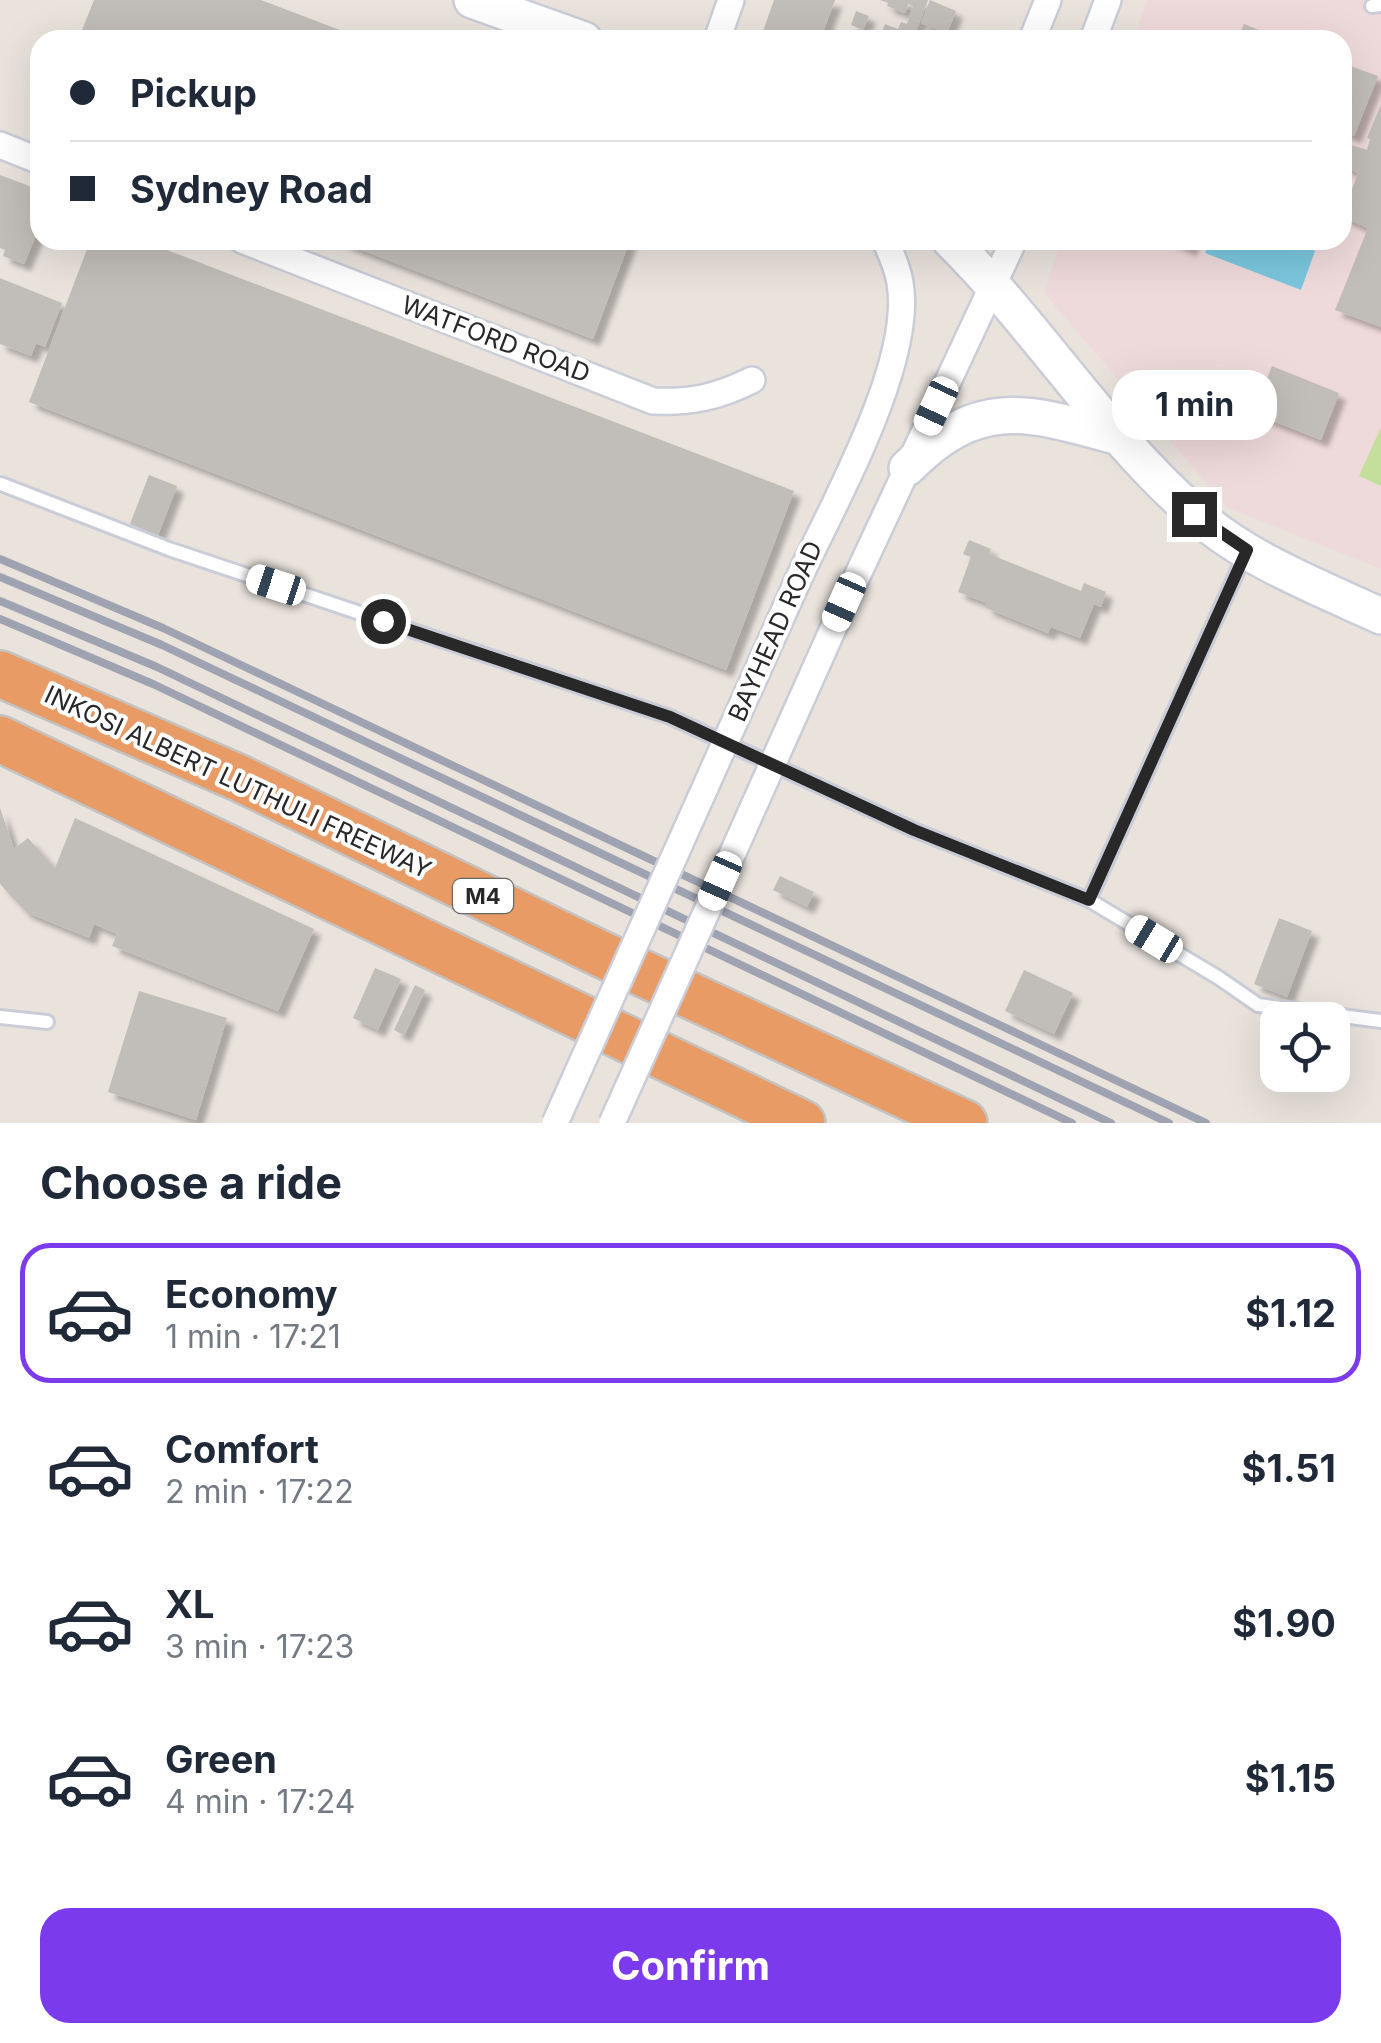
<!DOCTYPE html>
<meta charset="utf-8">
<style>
body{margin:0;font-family:Inter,sans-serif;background:#f2f2f3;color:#1f2937;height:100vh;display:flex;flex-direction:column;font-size:38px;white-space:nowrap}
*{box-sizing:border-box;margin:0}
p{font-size:32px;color:#747a83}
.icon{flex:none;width:55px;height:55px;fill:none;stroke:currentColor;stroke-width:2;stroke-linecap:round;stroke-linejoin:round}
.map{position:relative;height:1123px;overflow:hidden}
.panel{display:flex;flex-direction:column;background:#fff;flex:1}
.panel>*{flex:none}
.banner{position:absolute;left:30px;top:30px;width:1322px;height:220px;border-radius:30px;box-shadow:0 10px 40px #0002;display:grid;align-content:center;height:220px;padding:0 40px;background:#fff}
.tools{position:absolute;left:1260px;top:1002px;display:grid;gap:20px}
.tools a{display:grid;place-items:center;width:90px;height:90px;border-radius:20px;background:#fff;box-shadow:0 10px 40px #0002;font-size:50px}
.end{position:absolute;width:45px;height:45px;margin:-22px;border:12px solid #282828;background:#fff;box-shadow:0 0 0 5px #fff}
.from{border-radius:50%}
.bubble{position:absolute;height:70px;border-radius:30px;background:#fff;box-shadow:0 10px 40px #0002;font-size:32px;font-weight:700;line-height:70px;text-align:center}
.car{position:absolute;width:30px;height:60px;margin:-30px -15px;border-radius:12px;box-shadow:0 0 8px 2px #0007;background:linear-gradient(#fff 24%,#345 0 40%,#fff 0 76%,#345 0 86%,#fff 0)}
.banner b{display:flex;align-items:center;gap:35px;height:95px;font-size:38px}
.banner b+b{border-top:2px solid #e0e1e3}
.banner i{width:25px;height:25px;background:#1f2937}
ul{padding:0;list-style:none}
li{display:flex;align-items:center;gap:30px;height:140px;margin:0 20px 15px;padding:0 20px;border:5px solid transparent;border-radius:30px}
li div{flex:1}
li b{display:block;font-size:38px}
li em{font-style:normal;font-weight:700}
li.selected{border-color:#7c3aed}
li>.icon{width:90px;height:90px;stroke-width:1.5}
h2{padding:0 40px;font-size:45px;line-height:120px}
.primary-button{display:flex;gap:20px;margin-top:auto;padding:20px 40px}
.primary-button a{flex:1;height:115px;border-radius:30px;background:#7c3aed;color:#fff;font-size:40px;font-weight:700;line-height:115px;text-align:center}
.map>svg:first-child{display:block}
.medical{fill:#efdadb}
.pitch{fill:#c4df9b}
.water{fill:#7bc7de}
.building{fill:#c1bdb8;filter:url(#shadow)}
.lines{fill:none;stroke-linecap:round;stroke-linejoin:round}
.lane-casing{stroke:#cacdd8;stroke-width:18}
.street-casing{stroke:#cacdd8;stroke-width:30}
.secondary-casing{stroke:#cacdd8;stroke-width:40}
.highway-casing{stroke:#c3c3c3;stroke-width:50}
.lane{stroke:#fff;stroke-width:12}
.street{stroke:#fff;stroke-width:25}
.secondary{stroke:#fff;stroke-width:35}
.highway{stroke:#e99b66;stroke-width:45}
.rail{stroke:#9fa2b0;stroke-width:8}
.street-bridge-casing{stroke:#cacdd8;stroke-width:30;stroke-linecap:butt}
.street-bridge{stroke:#fff;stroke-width:25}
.route{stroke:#282828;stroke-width:12}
.labels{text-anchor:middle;stroke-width:8;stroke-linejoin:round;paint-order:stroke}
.shield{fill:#fff;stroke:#686868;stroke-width:2.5}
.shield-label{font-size:22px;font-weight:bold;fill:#282828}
.street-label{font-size:25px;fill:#282828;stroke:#fff}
</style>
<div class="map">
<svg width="1381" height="1123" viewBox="0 0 1381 1123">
<defs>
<filter id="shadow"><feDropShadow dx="7" dy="7" stdDeviation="2.5" flood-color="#0004"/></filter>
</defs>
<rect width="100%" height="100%" fill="#e9e3dc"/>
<path class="medical" d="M1147 0H1381V569L1228 508 1044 293 1062 240H1342V40H1133Z"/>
<path class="pitch" d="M1381 427V486L1359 476Z"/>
<path class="water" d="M1210 240H1286L1315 251 1301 290 1205 253Z"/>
<path class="building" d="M94 0H261L366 40H78Z
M774 0H835L820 40H788L763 31Z
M880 0H928L914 36 923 40H879L885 24 898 29 901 22 907 24 913 6 908 4 905 13 887 6 888 3Z
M930 0 956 11 947 33 921 23Z
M856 11 869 16 863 30 851 25Z
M1244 24 1284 40H1237Z
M1342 63 1378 76 1354 136 1342 132Z
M1381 104V327L1335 310 1368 228 1342 217 1358 173 1342 166V142L1367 150 1370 139 1367 138Z
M0 175 40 190V226L24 264 3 256 5 250 0 248Z
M79 240H141L794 491 726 670 29 402 89 244Z
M336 240H630L593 339Z
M1168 240H1193L1190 249Z
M0 278 62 303 45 347 36 343 31 356 0 344Z
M1272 366 1339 393 1321 440 1253 413Z
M149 475 177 486 158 535 130 524Z
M969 540 991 549 989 554 1081 591 1084 583 1106 592 1101 607 1094 604 1080 638 1051 627 1048 633 986 608 987 603 958 592 971 557 963 554Z
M0 808 14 849 28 838 55 868 75 818 314 929 278 1011 112 946 117 934 94 924 89 938 26 912 0 884Z
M780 876 814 892 807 907 773 890Z
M1279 918 1312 931 1287 997 1254 984Z
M375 968 401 979 378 1030 353 1018Z
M1024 970 1073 993 1054 1034 1005 1011Z
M415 985 425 990 404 1035 394 1030Z
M139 991 227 1018 196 1120 108 1092Z"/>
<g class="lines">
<g class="lane-casing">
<path id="lane" d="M1372 6 1381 5
M1 484 169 549 670 717 914 830 1089 900 1246 552
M1089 900 1219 978 1258 1005 1381 1021
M0 1017 47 1022"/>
</g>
<g class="street-casing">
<path id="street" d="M717 40 731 0
M1032 40 1048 0
M1093 40 1108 0
M0 145 40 161
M242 240 653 401C690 403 718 397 752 380
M798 580C832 506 914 363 900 283 898 269 891 253 885 240
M845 602 1014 240"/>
</g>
<g class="secondary-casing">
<path id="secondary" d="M472 0 584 40
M950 240C1037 326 1102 432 1194 513 1247 560 1318 587 1381 616
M907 468C979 395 1028 412 1119 437"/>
</g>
<g class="highway-casing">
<path id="highway" d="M0 674 239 778 601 954 964 1123
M0 739 802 1123"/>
</g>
<use href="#lane" class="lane"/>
<use href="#street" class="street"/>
<use href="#secondary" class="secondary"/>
<use href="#highway" class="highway"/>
<path class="rail" d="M0 559 163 628 1206 1123
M0 577 162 645 1169 1123
M0 601 157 667 1111 1123
M0 619 153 684 1072 1123"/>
<g class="street-bridge-casing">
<path id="street-bridge" d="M555 1123 798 580
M612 1123 845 602"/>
</g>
<use href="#street-bridge" class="street-bridge"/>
</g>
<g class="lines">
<path class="route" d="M383 621 670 717 914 830 1089 900 1247 550 1194 514"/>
</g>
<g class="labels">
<rect class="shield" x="453" y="879" width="60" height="34" rx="8"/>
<g class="shield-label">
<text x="483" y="904">M4</text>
</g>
<g class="street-label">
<text transform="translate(496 339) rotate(21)" y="9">WATFORD ROAD</text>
<text transform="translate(775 631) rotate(-66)" y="9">BAYHEAD ROAD</text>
<text transform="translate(238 782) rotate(25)" y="9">INKOSI ALBERT LUTHULI FREEWAY</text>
</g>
</g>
</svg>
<div class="tools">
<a><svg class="icon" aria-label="locate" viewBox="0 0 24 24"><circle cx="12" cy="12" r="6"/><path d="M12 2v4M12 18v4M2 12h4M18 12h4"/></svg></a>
</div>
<i class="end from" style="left:383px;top:621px"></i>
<i class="end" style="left:1194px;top:514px"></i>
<div class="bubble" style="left:1112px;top:370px;width:165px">1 min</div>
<i class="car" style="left:936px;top:406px;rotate:205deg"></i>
<i class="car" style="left:276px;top:585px;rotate:288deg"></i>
<i class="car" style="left:844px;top:602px;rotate:204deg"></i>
<i class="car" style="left:720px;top:881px;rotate:204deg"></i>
<i class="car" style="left:1154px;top:939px;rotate:301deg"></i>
<div class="banner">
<b><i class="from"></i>Pickup</b>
<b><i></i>Sydney Road</b>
</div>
</div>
<section class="panel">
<h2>Choose a ride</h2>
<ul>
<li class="selected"><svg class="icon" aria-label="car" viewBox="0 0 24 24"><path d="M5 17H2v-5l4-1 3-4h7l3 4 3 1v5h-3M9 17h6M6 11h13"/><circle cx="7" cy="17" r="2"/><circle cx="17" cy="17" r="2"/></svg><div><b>Economy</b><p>1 min · 17:21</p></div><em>$1.12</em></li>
<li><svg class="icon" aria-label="car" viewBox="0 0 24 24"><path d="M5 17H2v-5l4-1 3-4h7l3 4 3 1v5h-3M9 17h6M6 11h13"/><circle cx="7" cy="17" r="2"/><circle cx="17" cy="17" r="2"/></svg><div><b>Comfort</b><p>2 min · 17:22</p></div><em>$1.51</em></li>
<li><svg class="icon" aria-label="car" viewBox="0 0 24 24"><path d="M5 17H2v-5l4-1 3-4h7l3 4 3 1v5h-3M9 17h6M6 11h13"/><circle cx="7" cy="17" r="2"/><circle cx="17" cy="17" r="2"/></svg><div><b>XL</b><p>3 min · 17:23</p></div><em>$1.90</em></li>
<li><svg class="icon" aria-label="car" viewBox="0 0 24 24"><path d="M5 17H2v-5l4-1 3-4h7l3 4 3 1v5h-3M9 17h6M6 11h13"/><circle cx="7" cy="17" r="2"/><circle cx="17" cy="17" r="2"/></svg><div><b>Green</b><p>4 min · 17:24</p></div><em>$1.15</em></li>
</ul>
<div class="primary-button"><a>Confirm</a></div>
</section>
